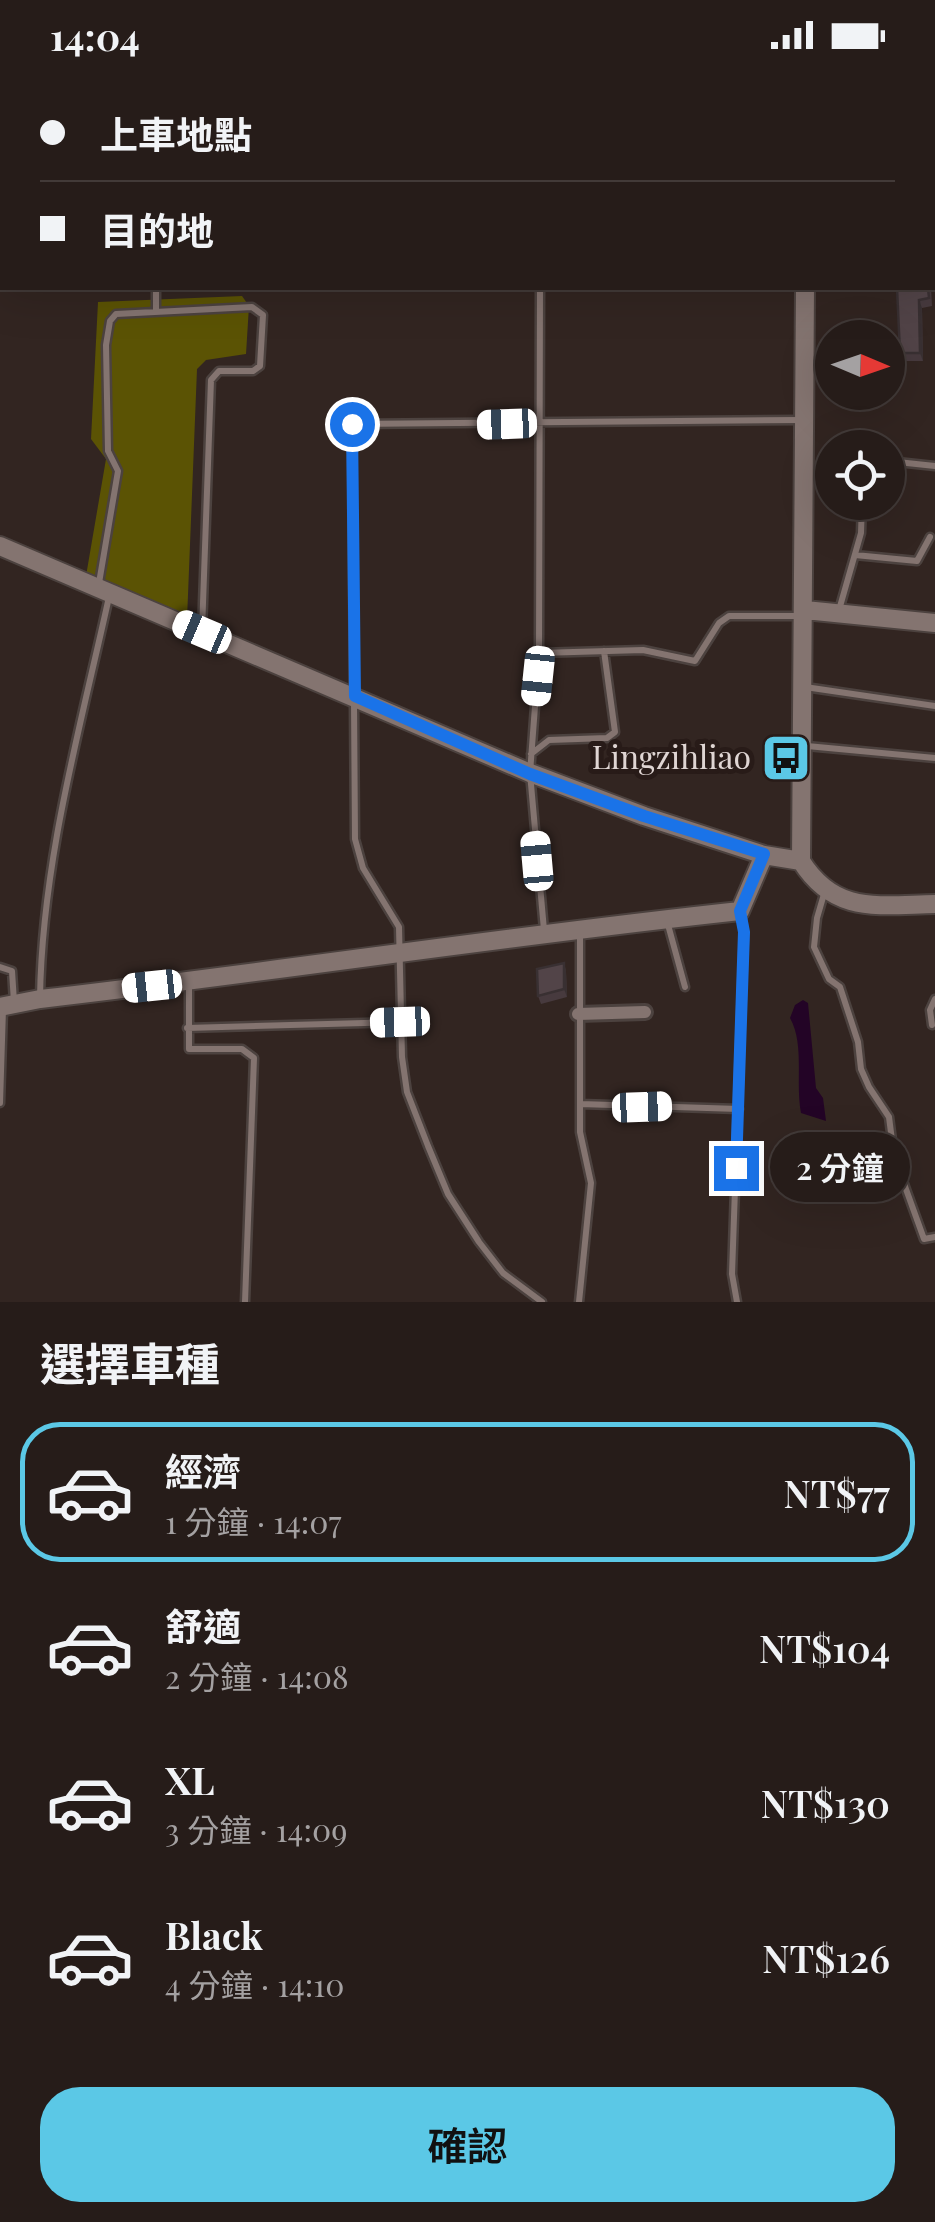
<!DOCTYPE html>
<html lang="zh-TW">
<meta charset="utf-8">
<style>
body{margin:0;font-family:"Playfair Display","Noto Sans TC",serif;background:#322926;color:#f1f3f6;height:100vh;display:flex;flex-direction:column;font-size:38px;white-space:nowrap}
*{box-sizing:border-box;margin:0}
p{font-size:32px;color:#a4a1a2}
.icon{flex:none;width:55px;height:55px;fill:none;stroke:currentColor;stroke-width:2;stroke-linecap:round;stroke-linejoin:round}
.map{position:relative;height:1232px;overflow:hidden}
.panel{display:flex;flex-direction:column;background:#261c19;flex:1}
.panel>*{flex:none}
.banner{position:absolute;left:0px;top:0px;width:935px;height:220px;box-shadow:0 10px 40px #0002,0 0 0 2px #423a38;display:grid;align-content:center;height:220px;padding:0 40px;background:#261c19}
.needle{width:65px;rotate:92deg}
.buttons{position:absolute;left:815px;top:250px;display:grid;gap:20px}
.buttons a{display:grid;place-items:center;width:90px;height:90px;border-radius:50%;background:#261c19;box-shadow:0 10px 40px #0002,0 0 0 2px #423a38;font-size:50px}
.end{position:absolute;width:45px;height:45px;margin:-22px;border:12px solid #1a73e8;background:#fff;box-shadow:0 0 0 5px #fff}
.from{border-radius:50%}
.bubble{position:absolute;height:70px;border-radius:35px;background:#261c19;box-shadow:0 10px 40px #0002,0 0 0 2px #423a38;font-size:32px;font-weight:600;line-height:70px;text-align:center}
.car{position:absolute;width:30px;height:60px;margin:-30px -15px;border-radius:12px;box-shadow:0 0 8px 2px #0007;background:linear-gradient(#fff 24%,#345 0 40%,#fff 0 76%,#345 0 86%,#fff 0)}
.banner b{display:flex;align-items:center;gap:35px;height:95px;font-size:38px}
.banner b+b{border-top:2px solid #423a38}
.banner i{width:25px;height:25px;background:#f1f3f6}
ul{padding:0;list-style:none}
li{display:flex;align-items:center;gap:30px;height:140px;margin:0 20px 15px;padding:0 20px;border:5px solid transparent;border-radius:40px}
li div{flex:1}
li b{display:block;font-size:38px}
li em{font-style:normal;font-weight:600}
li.on{border-color:#5bc8e6}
li>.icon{width:90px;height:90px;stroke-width:1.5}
h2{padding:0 40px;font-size:45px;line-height:120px}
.cta{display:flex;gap:20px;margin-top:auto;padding:20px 40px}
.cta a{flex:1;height:115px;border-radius:40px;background:#5bc8e6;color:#111;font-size:40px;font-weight:600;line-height:115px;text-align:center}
.status{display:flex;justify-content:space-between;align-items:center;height:70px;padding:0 50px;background:#261c19;direction:ltr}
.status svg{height:28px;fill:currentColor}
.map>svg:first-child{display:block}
.green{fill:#5b5304}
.water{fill:#230426}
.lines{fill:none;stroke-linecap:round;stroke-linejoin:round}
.lane-casing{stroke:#4c423f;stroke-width:11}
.street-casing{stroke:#4c423f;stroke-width:18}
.secondary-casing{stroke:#4c423f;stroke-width:22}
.lane{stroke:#847470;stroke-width:6}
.street{stroke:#847470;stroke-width:12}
.secondary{stroke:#847470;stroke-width:18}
.wall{fill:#473a3e}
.shaded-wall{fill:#393032}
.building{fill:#524448;stroke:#393032;stroke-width:2.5}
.route{stroke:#1a73e8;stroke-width:12}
.labels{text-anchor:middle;stroke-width:10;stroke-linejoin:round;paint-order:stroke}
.poi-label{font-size:32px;fill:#dfd5d3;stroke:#281b18;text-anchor:end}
</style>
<div class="status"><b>14:04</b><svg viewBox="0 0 49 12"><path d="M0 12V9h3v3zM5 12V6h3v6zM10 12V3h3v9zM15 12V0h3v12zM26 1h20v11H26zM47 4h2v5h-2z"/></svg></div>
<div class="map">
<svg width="935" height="1232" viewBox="0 0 935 1232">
<rect width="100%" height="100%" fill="#322521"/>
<path class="green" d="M242 226 249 236 246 284 206 290 197 299 187 550 86 506 106 389 91 369 98 232Z"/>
<path class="water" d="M803 930 808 933 816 1018 823 1028 826 1051 801 1043C795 1013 805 975 790 948L795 935Z"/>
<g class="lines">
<g class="lane-casing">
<path id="lane" d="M155 0V2
M538 0V2
M848 0 874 2
M932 8H935
M932 70H935
M932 150H935
M156 218V241
M540 218 539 583 530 703 544 860
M888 391 935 396
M855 485 917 491 930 467
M99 513 118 401 108 381 106 275 110 251 116 244 252 237 263 245 260 296 253 301H219L211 310 202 561
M839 540 861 463 862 432
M539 583 643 580 695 591 719 553 729 546H803
M805 617 935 636
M807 676 935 688
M531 684 549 670 607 668 615 662 604 581
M824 824 817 848 814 877 829 909 840 917 858 972 861 999 869 1017 889 1047 894 1086 924 1169 935 1167
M667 851 685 917
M0 897 12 901 14 932
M189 913V979H242L254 988 245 1232
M40 928C42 792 80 659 109 527
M932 955 930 940 935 929
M187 958 401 952
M0 1033 3 939
M580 1034 739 1039
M542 1232 503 1203 479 1172 448 1124 428 1076 407 1022 402 987 399 857 363 798 355 769 352 354 801 350
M579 1232 591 1113 580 1062V861
M737 1232 732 1204 744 863 741 843"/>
</g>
<g class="street-casing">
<path id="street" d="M578 944 645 942"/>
</g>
<g class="secondary-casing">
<path id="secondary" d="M803 0V2
M805 218 801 791C835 845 878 835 935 834
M0 476 530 703 644 746 764 785 801 791
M805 540 935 553
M0 937 40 929C274 902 506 866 740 841L764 785"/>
</g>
<use href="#lane" class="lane"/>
<use href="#street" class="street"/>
<use href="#secondary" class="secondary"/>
</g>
<path class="wall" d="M897 218H931L932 236 922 238 923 291H903L900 283Z
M564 893 566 901 567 927 541 934 538 926Z"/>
<path class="shaded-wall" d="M919 230 922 238 923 291 920 283Z
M564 893 566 901 567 927 564 919Z"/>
<path class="building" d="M932 163H935V183H932Z
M897 218H928L929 228 919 230 920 283H900Z
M564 893V919L538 926 537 899Z"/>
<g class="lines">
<path class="route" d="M352 354 355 626 530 704 644 746 764 784 740 841 744 862 736 1098"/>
</g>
<defs>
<g id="bus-square" transform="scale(2.5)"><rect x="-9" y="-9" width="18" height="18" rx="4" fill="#5bc8e6" stroke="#281b18"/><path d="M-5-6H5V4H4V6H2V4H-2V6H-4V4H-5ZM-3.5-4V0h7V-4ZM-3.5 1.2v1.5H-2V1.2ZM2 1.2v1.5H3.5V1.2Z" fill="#111"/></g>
</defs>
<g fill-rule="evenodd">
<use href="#bus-square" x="786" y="688"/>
</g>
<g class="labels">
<g class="poi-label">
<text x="751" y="699">Lingzihliao</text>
</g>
</g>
</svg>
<div class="buttons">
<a><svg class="needle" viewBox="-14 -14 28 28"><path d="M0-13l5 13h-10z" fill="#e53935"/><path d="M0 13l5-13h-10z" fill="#a4a1a2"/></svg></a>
<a><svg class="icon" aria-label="locate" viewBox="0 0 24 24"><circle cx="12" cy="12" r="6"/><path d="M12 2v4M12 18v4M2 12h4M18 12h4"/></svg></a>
</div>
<i class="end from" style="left:352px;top:354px"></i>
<i class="end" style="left:736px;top:1098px"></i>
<div class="bubble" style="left:770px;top:1062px;width:140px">2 分鐘</div>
<i class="car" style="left:507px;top:354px;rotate:268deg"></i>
<i class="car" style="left:202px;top:562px;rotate:293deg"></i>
<i class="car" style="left:538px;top:606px;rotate:186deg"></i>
<i class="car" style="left:537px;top:791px;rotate:355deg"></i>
<i class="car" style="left:152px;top:916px;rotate:264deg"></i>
<i class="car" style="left:400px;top:952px;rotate:268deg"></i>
<i class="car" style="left:642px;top:1037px;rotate:88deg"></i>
<div class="banner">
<b><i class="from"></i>上車地點</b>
<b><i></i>目的地</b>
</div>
</div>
<section class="panel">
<h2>選擇車種</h2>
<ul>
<li class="on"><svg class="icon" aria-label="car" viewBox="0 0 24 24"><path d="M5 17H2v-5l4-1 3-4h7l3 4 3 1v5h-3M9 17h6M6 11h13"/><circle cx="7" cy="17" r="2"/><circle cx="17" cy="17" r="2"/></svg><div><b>經濟</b><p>1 分鐘 · 14:07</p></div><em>NT$77</em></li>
<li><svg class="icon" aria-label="car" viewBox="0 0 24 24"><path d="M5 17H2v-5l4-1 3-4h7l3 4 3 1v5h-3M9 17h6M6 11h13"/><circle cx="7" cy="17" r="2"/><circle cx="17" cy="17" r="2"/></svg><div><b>舒適</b><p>2 分鐘 · 14:08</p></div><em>NT$104</em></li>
<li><svg class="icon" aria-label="car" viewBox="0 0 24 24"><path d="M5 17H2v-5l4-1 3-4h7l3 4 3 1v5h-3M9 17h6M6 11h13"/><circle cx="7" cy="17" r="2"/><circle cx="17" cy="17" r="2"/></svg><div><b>XL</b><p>3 分鐘 · 14:09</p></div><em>NT$130</em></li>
<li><svg class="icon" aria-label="car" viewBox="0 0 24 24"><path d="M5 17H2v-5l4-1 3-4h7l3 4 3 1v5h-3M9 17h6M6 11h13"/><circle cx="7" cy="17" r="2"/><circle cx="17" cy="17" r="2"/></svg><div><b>Black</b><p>4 分鐘 · 14:10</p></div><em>NT$126</em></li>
</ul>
<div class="cta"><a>確認</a></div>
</section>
